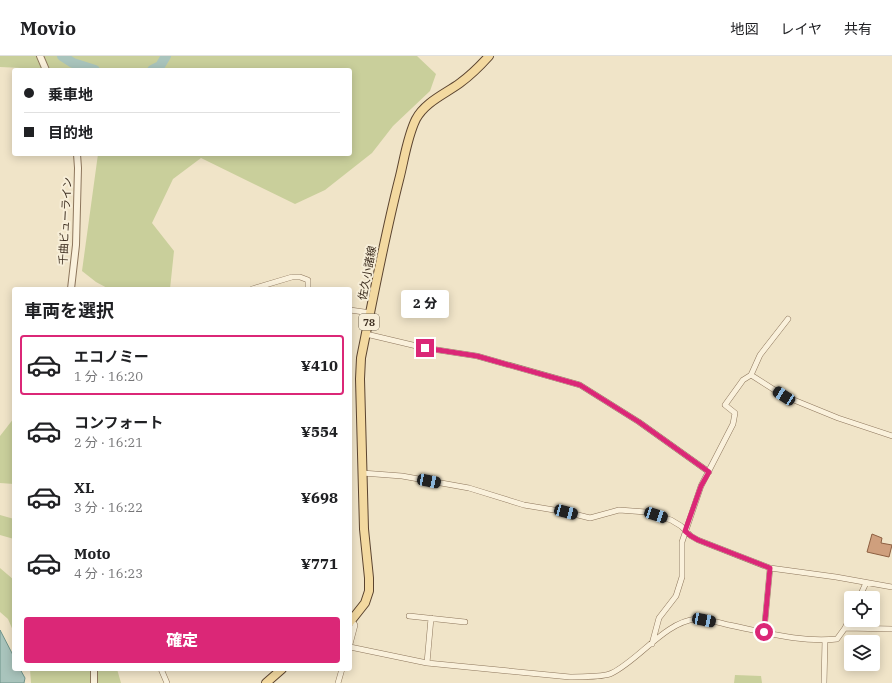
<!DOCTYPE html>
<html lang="ja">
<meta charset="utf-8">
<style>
body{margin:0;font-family:"IBM Plex Serif","Noto Sans JP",serif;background:#f2f2f2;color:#202124;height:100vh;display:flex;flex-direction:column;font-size:15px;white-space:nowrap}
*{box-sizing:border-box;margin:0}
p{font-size:13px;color:#757577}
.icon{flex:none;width:22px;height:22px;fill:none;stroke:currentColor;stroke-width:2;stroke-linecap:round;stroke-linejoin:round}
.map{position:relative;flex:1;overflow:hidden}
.sheet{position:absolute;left:12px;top:231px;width:340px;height:384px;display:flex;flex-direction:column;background:#fff;border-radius:4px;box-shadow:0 2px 10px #0003}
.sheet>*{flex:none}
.top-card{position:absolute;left:12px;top:12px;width:340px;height:88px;border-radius:4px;box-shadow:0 2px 10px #0003;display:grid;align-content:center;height:88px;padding:0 12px;background:#fff}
.fabs{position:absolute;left:844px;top:535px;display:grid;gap:8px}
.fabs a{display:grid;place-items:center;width:36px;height:36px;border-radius:4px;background:#fff;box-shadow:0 2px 10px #0003;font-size:20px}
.end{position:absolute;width:18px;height:18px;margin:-9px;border:5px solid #db2777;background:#fff;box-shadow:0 0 0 2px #fff}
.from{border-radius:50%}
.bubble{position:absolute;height:28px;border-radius:4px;background:#fff;box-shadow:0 2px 10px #0003;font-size:13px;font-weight:800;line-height:28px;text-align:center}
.car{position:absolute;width:12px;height:24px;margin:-12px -6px;border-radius:5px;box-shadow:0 0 3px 1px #0007;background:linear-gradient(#222 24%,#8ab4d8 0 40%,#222 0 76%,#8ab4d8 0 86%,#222 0)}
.top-card b{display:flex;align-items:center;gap:14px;height:38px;font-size:15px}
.top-card b+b{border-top:1px solid #e0e0e0}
.top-card i{width:10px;height:10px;background:#202124}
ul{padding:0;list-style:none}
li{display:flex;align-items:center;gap:12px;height:60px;margin:0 8px 6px;padding:0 4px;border:2px solid transparent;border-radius:4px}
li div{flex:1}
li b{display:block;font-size:15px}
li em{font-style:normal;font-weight:800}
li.current{border-color:#db2777}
li>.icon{width:36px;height:36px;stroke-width:1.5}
h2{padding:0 12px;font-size:18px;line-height:48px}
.button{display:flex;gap:8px;margin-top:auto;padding:8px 12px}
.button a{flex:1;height:46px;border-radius:4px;background:#db2777;color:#fff;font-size:16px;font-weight:800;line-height:46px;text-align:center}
header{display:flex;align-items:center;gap:24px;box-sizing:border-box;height:56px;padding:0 20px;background:#fff;border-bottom:1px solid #e0e0e0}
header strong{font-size:19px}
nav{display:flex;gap:22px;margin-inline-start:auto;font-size:14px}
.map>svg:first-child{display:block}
.green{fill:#c9cf9b}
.water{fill:#a9c4bc;stroke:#6f938a}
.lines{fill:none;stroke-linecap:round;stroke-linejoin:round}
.river{stroke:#a9c4bc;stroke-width:10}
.building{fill:#cf9f7d;stroke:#8d5f41}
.minor-casing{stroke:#8d765c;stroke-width:6}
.tertiary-casing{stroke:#8d765c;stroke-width:8}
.primary-casing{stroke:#5b4430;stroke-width:10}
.minor{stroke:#faf1dc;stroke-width:5}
.tertiary{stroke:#faf1dc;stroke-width:6}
.primary{stroke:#f3d9a0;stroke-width:8}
.route{stroke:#db2777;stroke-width:5}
.labels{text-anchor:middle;stroke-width:4;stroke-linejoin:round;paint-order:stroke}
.shield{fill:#f7eed8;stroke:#756857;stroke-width:1}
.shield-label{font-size:10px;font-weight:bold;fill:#3d2e20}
.street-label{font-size:11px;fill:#3d2e20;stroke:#f7eed8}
</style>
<header>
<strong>Movio</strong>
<nav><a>地図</a><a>レイヤ</a><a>共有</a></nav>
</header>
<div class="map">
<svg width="892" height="627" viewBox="0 0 892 627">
<rect width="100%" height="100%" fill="#f0e4c8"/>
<path class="green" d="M0 0H417L436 18 430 35 393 70 372 97 325 134 295 148 201 102 173 123 152 167 174 195 170 233H109L96 226 82 215 98 98H350V14H63L0 11Z
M14 362V428L0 427V380Z
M0 459 14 463V483L0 479Z
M0 512 14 524V577L8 563 0 556Z
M30 613H117L121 627H31Z
M735 619 761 620 762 627H734Z"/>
<path class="water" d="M0 574 14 601V613H20L25 622 24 627H0Z"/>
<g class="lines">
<path class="river" d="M62 0 73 7 95 14
M152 14 160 10 166 0"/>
</g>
<path class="building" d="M872 478 882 482 881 487 892 489 889 501 867 496Z"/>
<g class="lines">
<g class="minor-casing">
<path id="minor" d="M252 233 292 221H300L308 224V233
M350 254 371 257
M366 278 425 292 477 300 580 329 639 366 709 416
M751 319 784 340 838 362 892 380
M362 417 402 420 469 432 524 449 566 456 590 462 619 454 646 456 671 464 681 470 691 480 698 484 770 512 836 521 892 531
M859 542 866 527
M409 560 465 566
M845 572 892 573
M764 576 770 512
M350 588 355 569 351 564
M652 588 659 562 676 540 682 521V486L701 430 733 368 735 357 725 349 743 324 751 319 760 299 788 263
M350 591 427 607 570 621C582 620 602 622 612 617 640 603 665 566 696 563 706 562 719 567 729 569 764 576 801 587 837 583L845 572 851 559
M427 607 431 562
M161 613 167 627
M338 627 342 613
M824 627 825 584"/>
</g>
<g class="tertiary-casing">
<path id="tertiary" d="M40 0 46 14
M71 233 76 189 78 112 77 98
M94 627V613"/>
</g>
<g class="primary-casing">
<path id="primary" d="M350 566 365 547 369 535V522L364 473 360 323 361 302C373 243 384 183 399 124 404 105 407 81 416 63 425 46 445 38 460 27 471 19 480 10 489 0
M266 627 282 613"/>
</g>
<use href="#minor" class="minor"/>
<use href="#tertiary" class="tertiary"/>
<use href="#primary" class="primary"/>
</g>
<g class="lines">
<path class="route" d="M425 292 477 300 580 329 639 366 709 416 701 430 685 475 691 480 698 484 770 512 764 576"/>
</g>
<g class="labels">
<rect class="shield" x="359" y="258" width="20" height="16" rx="3"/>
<g class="shield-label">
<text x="369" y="270">78</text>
</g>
<g class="street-label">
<text transform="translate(65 165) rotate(-87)" y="4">千曲ビューライン</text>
<text transform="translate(367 217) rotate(-79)" y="4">佐久小諸線</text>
</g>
</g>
</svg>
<div class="fabs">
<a><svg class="icon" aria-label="locate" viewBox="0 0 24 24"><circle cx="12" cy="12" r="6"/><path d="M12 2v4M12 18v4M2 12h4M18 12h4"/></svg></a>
<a><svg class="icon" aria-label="layers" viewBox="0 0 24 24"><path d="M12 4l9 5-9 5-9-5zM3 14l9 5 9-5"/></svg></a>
</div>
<i class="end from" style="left:764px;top:576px"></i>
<i class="end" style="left:425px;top:292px"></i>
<div class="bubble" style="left:401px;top:234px;width:48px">2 分</div>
<i class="car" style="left:784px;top:340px;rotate:303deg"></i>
<i class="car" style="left:429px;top:425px;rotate:101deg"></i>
<i class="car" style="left:566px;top:456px;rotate:105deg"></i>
<i class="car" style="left:656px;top:459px;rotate:108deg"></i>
<i class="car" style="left:704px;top:564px;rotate:101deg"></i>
<div class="top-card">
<b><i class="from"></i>乗車地</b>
<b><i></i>目的地</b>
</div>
<section class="sheet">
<h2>車両を選択</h2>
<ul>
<li class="current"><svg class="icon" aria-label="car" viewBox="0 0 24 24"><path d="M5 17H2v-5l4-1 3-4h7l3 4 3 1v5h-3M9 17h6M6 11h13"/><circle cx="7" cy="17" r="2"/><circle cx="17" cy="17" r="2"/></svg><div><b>エコノミー</b><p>1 分 · 16:20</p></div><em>¥410</em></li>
<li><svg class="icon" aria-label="car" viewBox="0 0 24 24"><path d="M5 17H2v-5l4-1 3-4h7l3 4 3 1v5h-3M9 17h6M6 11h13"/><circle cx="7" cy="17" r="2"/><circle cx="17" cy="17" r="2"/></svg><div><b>コンフォート</b><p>2 分 · 16:21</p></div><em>¥554</em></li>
<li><svg class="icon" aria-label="car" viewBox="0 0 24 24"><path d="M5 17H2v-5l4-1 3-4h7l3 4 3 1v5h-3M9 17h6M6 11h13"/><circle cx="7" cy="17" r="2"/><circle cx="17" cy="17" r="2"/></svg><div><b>XL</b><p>3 分 · 16:22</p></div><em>¥698</em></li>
<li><svg class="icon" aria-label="car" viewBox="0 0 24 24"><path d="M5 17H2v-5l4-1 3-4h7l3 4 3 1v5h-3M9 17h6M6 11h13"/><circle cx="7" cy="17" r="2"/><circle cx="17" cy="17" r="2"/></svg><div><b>Moto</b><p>4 分 · 16:23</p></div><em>¥771</em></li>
</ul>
<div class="button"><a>確定</a></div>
</section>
</div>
